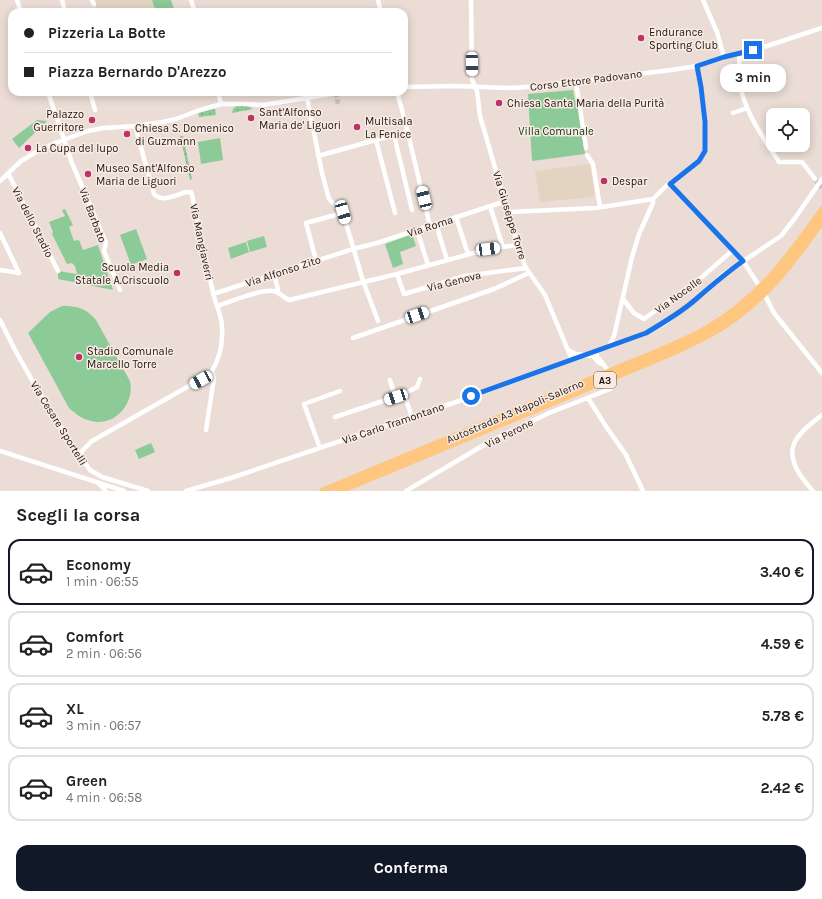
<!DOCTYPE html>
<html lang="it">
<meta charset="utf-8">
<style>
body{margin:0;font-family:Karla,sans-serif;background:#f2f2f2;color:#222;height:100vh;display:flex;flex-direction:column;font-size:15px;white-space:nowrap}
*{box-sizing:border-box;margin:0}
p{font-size:13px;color:#767676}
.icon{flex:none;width:22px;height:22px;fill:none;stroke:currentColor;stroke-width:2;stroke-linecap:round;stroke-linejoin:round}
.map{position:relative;height:491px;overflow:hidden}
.details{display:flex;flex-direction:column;background:#fff;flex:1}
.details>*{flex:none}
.banner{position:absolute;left:8px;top:8px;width:400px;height:88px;border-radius:12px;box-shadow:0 2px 10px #0003;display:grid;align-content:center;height:88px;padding:0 16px;background:#fff}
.fabs{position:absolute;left:766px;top:108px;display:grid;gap:8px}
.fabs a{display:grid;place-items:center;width:44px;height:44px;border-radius:8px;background:#fff;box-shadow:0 2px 10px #0003;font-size:20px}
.end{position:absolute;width:18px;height:18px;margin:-9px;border:5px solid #1a73e8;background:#fff;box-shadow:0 0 0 2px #fff}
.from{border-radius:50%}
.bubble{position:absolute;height:28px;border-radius:12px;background:#fff;box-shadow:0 2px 10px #0003;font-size:13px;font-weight:700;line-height:28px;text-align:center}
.car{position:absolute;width:12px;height:24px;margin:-12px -6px;border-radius:5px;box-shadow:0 0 3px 1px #0007;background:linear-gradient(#fff 24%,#345 0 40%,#fff 0 76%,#345 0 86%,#fff 0)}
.banner b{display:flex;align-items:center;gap:14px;height:38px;font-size:15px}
.banner b+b{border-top:1px solid #e0e0e0}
.banner i{width:10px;height:10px;background:#222}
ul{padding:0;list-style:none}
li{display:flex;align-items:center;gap:12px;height:66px;margin:0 8px 6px;padding:0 8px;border:2px solid #e0e0e0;border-radius:12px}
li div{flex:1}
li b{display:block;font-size:15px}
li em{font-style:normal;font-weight:700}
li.current{border-color:#111827}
li>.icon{width:36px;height:36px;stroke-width:1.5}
h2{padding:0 16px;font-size:18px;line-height:48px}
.cta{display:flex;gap:8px;margin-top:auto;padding:8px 16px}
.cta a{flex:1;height:46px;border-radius:12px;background:#111827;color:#fff;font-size:16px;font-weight:700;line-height:46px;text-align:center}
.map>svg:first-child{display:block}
.education{fill:#e3d4c1}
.grass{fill:url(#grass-dots)}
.green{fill:#8cca97}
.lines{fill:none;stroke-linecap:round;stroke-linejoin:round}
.minor-tunnel{stroke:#ccbfb8;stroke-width:4.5;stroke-dasharray:4.5 2;stroke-linecap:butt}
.minor{stroke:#fff;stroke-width:4.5}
.highway{stroke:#ffc680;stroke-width:7}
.route{stroke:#1a73e8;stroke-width:5}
.poi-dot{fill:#be3267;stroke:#f9eae2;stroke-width:1.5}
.labels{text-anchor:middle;stroke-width:3;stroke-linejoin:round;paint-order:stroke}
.shield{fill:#f9eae2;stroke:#5e5651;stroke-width:1}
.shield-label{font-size:10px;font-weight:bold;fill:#1b1613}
.poi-label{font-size:11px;fill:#1b1613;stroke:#f9eae2;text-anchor:start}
.street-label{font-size:11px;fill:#1b1613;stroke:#f9eae2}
.park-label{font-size:11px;fill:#023915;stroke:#f9eae2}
</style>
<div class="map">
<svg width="822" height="491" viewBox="0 0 822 491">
<defs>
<pattern id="grass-dots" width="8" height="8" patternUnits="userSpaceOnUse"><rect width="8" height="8" fill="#8cca97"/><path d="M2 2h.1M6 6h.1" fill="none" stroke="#78ad81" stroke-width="1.8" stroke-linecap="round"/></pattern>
</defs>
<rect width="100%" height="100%" fill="#ebddd5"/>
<path class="education" d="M94 0H171L175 12H98Z
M590 164 594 192 593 197 540 202 535 171Z"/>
<path class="grass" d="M236 106H248L253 109 232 113 233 109Z
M215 109 216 115 199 117 198 112Z
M180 136H183L192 179 190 180Z"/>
<path class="green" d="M152 0H171L175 12H156Z
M573 90 575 101H577L585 154 532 161 528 94Z
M37 120 47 121 19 148 12 139Z
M220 138 223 160 201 164 198 142Z
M65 209 73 225 69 227 74 241 79 240 83 250 98 245 113 290 58 279V271L77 274 75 266 72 263 67 264 52 234 53 232 49 222 65 216 62 210Z
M136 229 147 259 131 265 120 235Z
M412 234 416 246 400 252 403 264 393 268 385 244Z
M264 236 267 247 250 252 247 241Z
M246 242 249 252 231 259 228 248Z
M62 306C77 306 86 308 96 320L130 381C135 403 115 427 91 421 82 419 76 414 69 408L28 333 50 312Z
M151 443 155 452 139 459 135 450Z"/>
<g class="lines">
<path class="minor-tunnel" d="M336 93 338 104
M815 179 822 189"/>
<path class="minor" d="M17 0 21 12
M62 0 65 12
M92 0 94 4
M191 0 195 12
M378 0 381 12
M471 0 472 80 477 91 480 116 519 250 526 268 545 295 572 360
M703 0 717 32 724 57
M739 53C740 65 739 79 741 90 748 117 764 139 779 162H802L815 179
M576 82 586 148
M404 87 455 86 510 88 542 86 671 70 697 66 724 57 767 46 822 28
M48 92 72 163 106 243 104 251 120 290
M90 92 95 110
M218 92 221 104
M397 92 405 121 430 226
M307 97 322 173 329 199 343 213 363 281 378 321
M733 113 747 108
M394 135 412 210
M376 140 395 213
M587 155 593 164 600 207
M318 156 408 131
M8 173 58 271
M0 181 21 161 36 152 55 143 88 131 103 128 135 126 163 122 176 119 197 111 221 104H245L263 105 343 92
M669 184 743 261 758 284
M653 199 665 187 699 161 705 151V128L701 87 697 66
M490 206 503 247
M509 212 596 208 653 199
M456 217 468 254
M436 224 447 260
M417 230 428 265
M0 233 19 273
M316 260 306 223 343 213
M0 270 19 273
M274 274 278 290V293
M397 274 404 294 465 276 526 268
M213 294 353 249 377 243 506 201
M766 297 774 313 822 373
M623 299 634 313 644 319 702 277 733 250
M217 306C230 302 260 289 273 291 280 292 283 298 289 300L397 274 488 249 518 245
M0 320 15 350 37 389 74 448 90 470 102 477 148 491
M353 338 494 289 529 273
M609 347 614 336 632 257 639 234 653 203V199
M568 350 576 354 593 356 598 362 604 365
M594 352 607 369
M390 380 395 397
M404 394 412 417
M588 398 607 428 626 455 643 491
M335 417 404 394 417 387 420 379
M206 430 214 378 212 372
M320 448 304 404 340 391
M0 451 124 491
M82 460 81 452 92 441 210 374C219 361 223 344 222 327 222 315 215 304 213 292 205 260 199 227 192 195L191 192H186C176 195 162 203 154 194L135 126
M99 484 106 491
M186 491 231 478 459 401 646 333 665 323 695 300 724 274 781 236 795 218 822 179
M406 491 489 442 549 413 610 389 612 387V382
M813 491C803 480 787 461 794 444 798 433 813 422 822 415"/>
<path class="highway" d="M323 491 633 362C658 352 684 342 708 328 757 300 790 256 822 210
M339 491 669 354C690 344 712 335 731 321 769 295 796 258 822 221"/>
</g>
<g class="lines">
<path class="route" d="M471 396 646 333C663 323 680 313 695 300 711 286 726 273 743 261L670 184 699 161 705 151V122L701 87 697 66 724 57 753 50"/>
</g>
<g class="poi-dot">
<circle cx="641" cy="38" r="4"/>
<circle cx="499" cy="103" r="4"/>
<circle cx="251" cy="118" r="4"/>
<circle cx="92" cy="120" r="4"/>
<circle cx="357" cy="127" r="4"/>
<circle cx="127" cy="134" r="4"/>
<circle cx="28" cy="148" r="4"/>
<circle cx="88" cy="174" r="4"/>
<circle cx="604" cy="181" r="4"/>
<circle cx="177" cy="273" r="4"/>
<circle cx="79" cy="357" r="4"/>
</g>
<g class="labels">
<rect class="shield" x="594" y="372" width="22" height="16" rx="3"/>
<g class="shield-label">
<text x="605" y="384">A3</text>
</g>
<g class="poi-label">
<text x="649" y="36">Endurance<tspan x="649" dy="13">Sporting Club</tspan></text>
<text x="507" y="107">Chiesa Santa Maria della Purità</text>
<text x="259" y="116">Sant'Alfonso<tspan x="259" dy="13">Maria de' Liguori</tspan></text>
<text x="84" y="118" text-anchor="end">Palazzo<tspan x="84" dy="13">Guerritore</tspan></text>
<text x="365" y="125">Multisala<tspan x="365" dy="13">La Fenice</tspan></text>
<text x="135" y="132">Chiesa S. Domenico<tspan x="135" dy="13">di Guzmann</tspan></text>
<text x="36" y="152">La Cupa del lupo</text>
<text x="96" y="172">Museo Sant'Alfonso<tspan x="96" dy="13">Maria de Liguori</tspan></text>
<text x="612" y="185">Despar</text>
<text x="169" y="271" text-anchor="end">Scuola Media<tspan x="169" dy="13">Statale A.Criscuolo</tspan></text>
<text x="87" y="355">Stadio Comunale<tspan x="87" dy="13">Marcello Torre</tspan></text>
</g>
<g class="street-label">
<text transform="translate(586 80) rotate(-7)" y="4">Corso Ettore Padovano</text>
<text transform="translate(93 215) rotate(69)" y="4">Via Barbato</text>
<text transform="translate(510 215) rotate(73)" y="4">Via Giuseppe Torre</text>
<text transform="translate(33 222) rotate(63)" y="4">Via dello Stadio</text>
<text transform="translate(430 226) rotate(-18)" y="4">Via Roma</text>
<text transform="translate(202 242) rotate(78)" y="4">Via Mangiaverri</text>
<text transform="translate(283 271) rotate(-18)" y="4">Via Alfonso Zito</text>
<text transform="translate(454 281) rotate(-14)" y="4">Via Genova</text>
<text transform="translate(678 295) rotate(-36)" y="4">Via Nocelle</text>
<text transform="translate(515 411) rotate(-23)" y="4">Autostrada A3 Napoli-Salerno</text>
<text transform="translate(59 423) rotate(58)" y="4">Via Cesare Sportelli</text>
<text transform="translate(393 423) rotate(-19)" y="4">Via Carlo Tramontano</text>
<text transform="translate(509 433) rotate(-27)" y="4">Via Perone</text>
</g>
<g class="park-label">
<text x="556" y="135">Villa Comunale</text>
</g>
</g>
</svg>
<div class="fabs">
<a><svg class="icon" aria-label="locate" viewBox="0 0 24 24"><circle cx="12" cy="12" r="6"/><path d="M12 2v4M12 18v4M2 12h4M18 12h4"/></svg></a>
</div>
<i class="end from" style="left:471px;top:396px"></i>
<i class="end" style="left:753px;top:50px"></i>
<div class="bubble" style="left:720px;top:64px;width:66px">3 min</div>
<i class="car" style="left:472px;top:64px;rotate:179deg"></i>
<i class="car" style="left:424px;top:198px;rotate:346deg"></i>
<i class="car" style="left:343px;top:212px;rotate:164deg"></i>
<i class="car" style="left:488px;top:249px;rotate:83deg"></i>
<i class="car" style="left:417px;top:315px;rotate:71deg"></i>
<i class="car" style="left:201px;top:380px;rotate:241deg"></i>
<i class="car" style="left:396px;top:397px;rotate:252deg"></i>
<div class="banner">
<b><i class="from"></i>Pizzeria La Botte</b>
<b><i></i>Piazza Bernardo D'Arezzo</b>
</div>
</div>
<section class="details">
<h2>Scegli la corsa</h2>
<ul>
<li class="current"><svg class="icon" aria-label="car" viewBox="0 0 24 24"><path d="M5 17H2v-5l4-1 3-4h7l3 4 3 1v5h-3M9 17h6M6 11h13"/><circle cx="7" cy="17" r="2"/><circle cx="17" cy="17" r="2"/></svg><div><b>Economy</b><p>1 min · 06:55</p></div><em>3.40 €</em></li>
<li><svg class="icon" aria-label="car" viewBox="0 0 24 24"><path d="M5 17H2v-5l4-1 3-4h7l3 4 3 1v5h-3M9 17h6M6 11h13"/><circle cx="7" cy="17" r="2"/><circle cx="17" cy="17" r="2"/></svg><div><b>Comfort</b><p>2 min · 06:56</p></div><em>4.59 €</em></li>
<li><svg class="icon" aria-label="car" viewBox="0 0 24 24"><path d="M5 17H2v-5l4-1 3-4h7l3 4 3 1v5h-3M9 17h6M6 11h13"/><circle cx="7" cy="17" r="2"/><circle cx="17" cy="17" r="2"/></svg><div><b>XL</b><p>3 min · 06:57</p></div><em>5.78 €</em></li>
<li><svg class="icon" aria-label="car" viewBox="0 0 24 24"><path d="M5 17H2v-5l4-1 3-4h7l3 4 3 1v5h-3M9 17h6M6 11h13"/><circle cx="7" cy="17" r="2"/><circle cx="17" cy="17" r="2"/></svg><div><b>Green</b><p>4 min · 06:58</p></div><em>2.42 €</em></li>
</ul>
<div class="cta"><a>Conferma</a></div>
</section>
